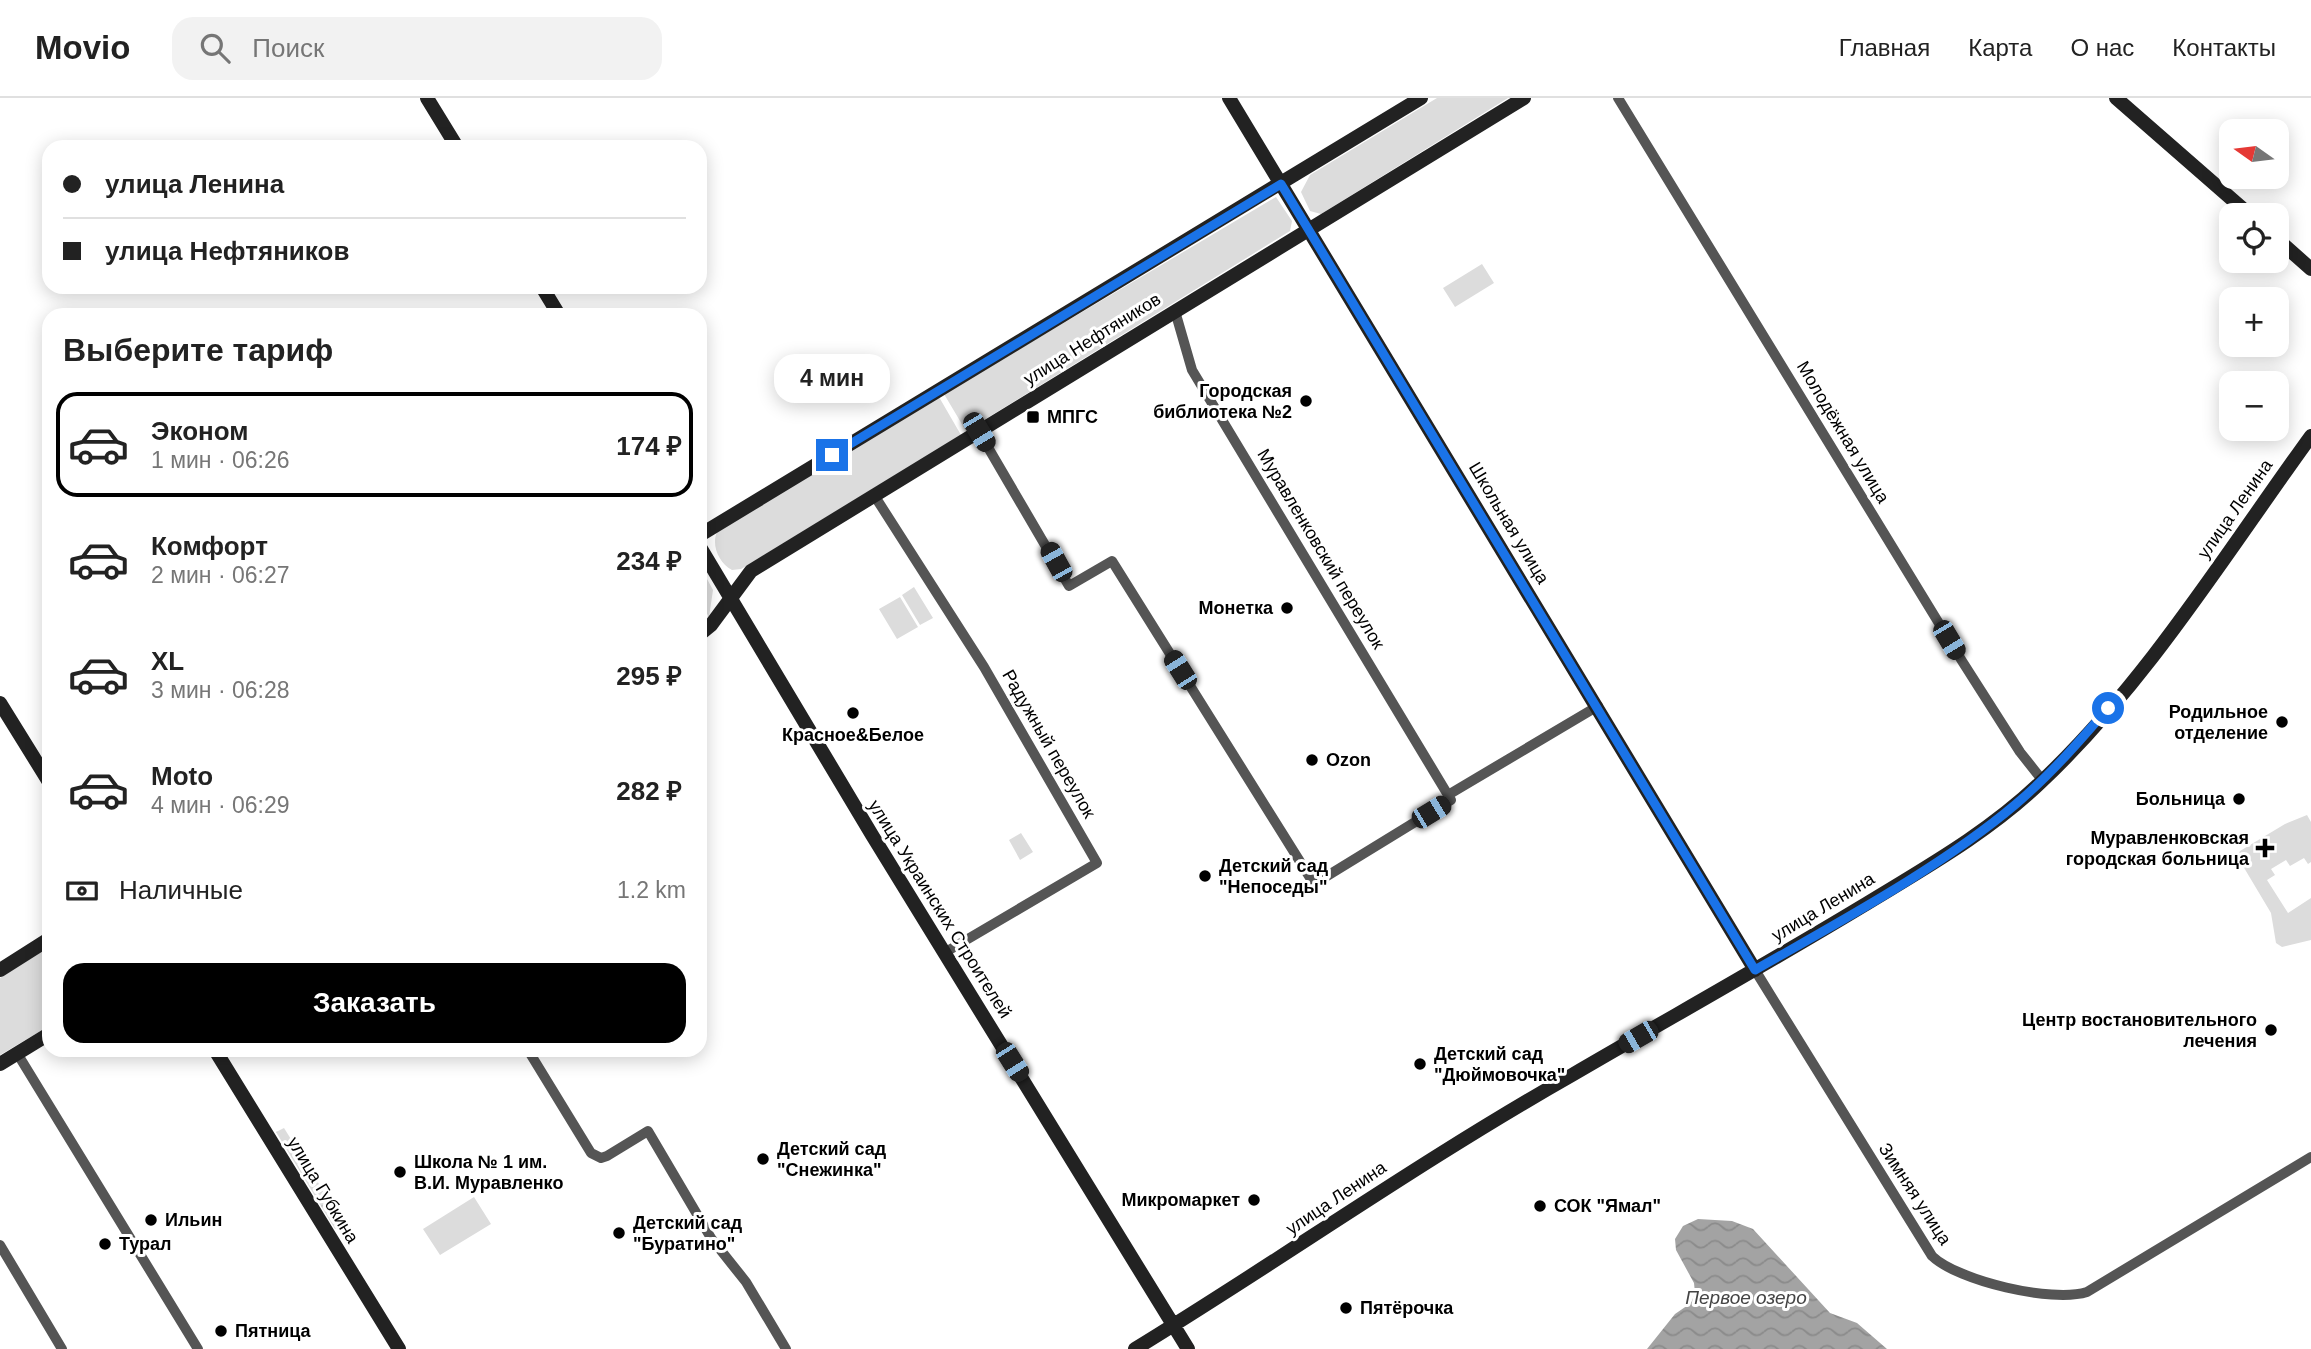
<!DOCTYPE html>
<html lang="ru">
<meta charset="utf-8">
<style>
body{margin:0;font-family:Arial,sans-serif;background:#f2f2f2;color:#222;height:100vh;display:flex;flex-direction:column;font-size:26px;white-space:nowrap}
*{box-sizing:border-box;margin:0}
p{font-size:23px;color:#767676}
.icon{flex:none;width:38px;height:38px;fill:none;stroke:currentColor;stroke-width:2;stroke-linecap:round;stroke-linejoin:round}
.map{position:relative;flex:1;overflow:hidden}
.drawer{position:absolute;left:42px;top:210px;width:665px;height:749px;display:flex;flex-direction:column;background:#fff;border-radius:21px;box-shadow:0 4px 18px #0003}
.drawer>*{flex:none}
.banner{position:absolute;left:42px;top:42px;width:665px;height:154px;border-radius:21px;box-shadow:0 4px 18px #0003;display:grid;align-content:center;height:154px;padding:0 21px;background:#fff}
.needle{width:46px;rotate:284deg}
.fabs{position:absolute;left:2219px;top:21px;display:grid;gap:14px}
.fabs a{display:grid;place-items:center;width:70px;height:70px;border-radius:14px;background:#fff;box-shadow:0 4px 18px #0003;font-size:35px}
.end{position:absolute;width:32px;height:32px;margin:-16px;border:9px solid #1a73e8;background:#fff;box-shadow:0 0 0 4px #fff}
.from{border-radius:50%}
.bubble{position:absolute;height:49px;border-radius:21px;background:#fff;box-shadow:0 4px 18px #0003;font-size:23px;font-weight:600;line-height:49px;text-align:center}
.car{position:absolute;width:21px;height:42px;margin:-21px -10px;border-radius:9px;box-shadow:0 0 5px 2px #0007;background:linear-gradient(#222 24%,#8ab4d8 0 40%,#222 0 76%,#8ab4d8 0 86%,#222 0)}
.banner b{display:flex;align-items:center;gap:24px;height:66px;font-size:26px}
.banner b+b{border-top:2px solid #e0e0e0}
.banner i{width:18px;height:18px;background:#222}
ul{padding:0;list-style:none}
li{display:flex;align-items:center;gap:21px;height:105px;margin:0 14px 10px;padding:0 7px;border:4px solid transparent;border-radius:21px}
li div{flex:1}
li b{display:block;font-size:26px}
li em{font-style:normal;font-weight:600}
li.active{border-color:#000}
li>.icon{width:63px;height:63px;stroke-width:1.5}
h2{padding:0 21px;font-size:32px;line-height:84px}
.pay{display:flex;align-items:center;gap:18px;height:77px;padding:0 21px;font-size:26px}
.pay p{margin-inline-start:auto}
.action{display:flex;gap:14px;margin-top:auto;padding:14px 21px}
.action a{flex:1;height:80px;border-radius:21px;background:#000;color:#fff;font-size:28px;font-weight:600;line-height:80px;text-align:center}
header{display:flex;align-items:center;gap:42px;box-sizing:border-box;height:98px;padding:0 35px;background:#fff;border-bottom:2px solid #e0e0e0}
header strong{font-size:33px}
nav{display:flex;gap:38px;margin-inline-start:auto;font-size:24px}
.search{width:490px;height:63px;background:#f2f2f2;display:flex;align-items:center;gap:18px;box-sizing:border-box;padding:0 24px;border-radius:21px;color:#767676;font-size:26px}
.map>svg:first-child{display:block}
.green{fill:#dcdcdc}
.forest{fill:url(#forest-crowns)}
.water{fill:url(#water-waves)}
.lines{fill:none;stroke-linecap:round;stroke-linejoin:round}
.street{stroke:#555;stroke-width:10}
.secondary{stroke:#222;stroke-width:14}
.route{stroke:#1a73e8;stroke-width:9}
.poi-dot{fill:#000;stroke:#fff;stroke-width:2.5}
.labels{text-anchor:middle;stroke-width:6;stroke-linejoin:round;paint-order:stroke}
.street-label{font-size:18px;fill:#000;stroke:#fff}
.poi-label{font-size:18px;font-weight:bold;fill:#000;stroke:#fff;text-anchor:start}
.water-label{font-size:19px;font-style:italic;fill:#444;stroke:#fff}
</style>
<header>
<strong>Movio</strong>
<div class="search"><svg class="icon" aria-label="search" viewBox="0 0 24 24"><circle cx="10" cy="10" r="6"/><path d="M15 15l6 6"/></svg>Поиск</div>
<nav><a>Главная</a><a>Карта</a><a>О нас</a><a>Контакты</a></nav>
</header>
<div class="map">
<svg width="2311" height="1251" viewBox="0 0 2311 1251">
<defs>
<pattern id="forest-crowns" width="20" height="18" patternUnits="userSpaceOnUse" patternTransform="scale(1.75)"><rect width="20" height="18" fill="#dcdcdc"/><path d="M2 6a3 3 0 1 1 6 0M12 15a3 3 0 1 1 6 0" fill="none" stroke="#bbb"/></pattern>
<pattern id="water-waves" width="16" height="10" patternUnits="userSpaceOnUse" patternTransform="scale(1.75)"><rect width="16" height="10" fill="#a3a3a3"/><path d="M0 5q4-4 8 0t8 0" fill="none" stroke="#8b8b8b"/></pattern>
</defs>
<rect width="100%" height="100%" fill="#fff"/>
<path class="green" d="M1437 0H1508L1321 116 1310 113 1301 94 1310 77Z
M1276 99 1292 123 1290 133 966 333 944 296Z
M1482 166 1494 185 1455 209 1443 190Z
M939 299 961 337 741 471 732 472C719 465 711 447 717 434Z
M700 468 713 492 709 519 700 504Z
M914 489 933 520 920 527 902 497Z
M900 499 918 529 897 541 879 511Z
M2307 717 2311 724V764L2308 766 2304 760 2290 768 2286 762 2271 771 2275 777 2267 782 2288 815 2311 800V842L2282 849 2276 845 2271 815 2237 758 2240 753 2285 726Z
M1021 735 1033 754 1020 762 1009 742Z
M49 849V928L0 957V880Z
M474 1099 491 1126 440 1157 423 1131Z"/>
<path class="forest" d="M284 1030 344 1126 335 1131 276 1034Z"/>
<path class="water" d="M1698 1121 1732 1123 1753 1131 1830 1215 1857 1225 1887 1251H1647L1675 1216 1691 1205 1695 1195 1694 1185 1676 1152 1675 1141 1683 1128Z"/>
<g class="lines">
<path class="street" d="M1618 0 1962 563 2020 654 2043 683
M979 334 1069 488 1112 463 1314 786 1451 702 1192 272 1175 213
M874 397 984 569 1097 765 944 855
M1448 697 1598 608
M1755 872 1932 1158C1958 1183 2052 1205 2087 1194L2311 1059
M528 952 591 1055 601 1060 607 1058 648 1033 711 1140 746 1184 786 1251
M17 955 198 1251
M0 1147 62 1251"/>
<path class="secondary" d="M427 0 457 49
M1229 0 1755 872
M2116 0 2250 117
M2277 141 2311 171
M542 189 559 217
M700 437 1421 0
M700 449 872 737 1188 1251
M700 536 711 527 751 473 1524 0
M0 605 49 684
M0 872 49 841
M215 952 399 1251
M0 966 49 936
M1135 1251C1282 1161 1422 1062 1572 977 1668 921 1765 867 1861 809 1923 771 1988 735 2041 684 2147 584 2226 455 2311 338"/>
</g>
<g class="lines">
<path class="route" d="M832 357 1281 86 1755 872C1839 824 1943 768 2016 706 2050 677 2079 644 2108 610"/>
</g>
<g class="poi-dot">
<circle cx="1306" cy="303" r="7"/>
<rect x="1026" y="312" width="14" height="14" rx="3.5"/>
<circle cx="1287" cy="510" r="7"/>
<circle cx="853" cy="615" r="7"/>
<circle cx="2282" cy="624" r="7"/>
<circle cx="1312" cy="662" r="7"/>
<circle cx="2239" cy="701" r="7"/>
<path d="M2261.5 739.5h7v7h7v7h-7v7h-7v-7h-7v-7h7z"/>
<circle cx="1205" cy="778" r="7"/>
<circle cx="2271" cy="932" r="7"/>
<circle cx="1420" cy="966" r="7"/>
<circle cx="763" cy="1061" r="7"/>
<circle cx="400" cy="1074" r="7"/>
<circle cx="1254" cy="1102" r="7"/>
<circle cx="1540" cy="1108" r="7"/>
<circle cx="151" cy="1122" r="7"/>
<circle cx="619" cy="1135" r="7"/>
<circle cx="105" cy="1146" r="7"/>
<circle cx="1346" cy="1210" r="7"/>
<circle cx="221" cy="1233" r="7"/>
</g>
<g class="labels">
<g class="street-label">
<text transform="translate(1092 241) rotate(-32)" y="6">улица Нефтяников</text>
<text transform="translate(1843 334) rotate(59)" y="6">Молодёжная улица</text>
<text transform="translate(2235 411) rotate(-55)" y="6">улица Ленина</text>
<text transform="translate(1509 425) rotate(59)" y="6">Школьная улица</text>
<text transform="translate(1321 451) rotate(59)" y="6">Муравленковский переулок</text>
<text transform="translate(1049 646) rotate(60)" y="6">Радужный переулок</text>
<text transform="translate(1823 809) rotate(-31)" y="6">улица Ленина</text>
<text transform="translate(940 811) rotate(58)" y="6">улица Украинских Строителей</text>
<text transform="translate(323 1092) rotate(59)" y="6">улица Губкина</text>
<text transform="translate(1915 1096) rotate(57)" y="6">Зимняя улица</text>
<text transform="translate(1336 1100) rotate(-34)" y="6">улица Ленина</text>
</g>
<g class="poi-label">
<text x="1292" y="299" text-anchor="end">Городская<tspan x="1292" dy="21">библиотека №2</tspan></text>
<text x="1047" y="325">МПГС</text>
<text x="1273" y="516" text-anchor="end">Монетка</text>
<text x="2268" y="620" text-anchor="end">Родильное<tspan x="2268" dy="21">отделение</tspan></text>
<text x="853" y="643" text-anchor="middle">Красное&amp;Белое</text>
<text x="1326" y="668">Ozon</text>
<text x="2225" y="707" text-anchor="end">Больница</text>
<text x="2249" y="746" text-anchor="end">Муравленковская<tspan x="2249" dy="21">городская больница</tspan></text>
<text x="1219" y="774">Детский сад<tspan x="1219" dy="21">"Непоседы"</tspan></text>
<text x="2257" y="928" text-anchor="end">Центр востановительного<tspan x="2257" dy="21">лечения</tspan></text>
<text x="1434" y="962">Детский сад<tspan x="1434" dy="21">"Дюймовочка"</tspan></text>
<text x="777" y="1057">Детский сад<tspan x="777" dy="21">"Снежинка"</tspan></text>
<text x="414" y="1070">Школа № 1 им.<tspan x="414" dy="21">В.И. Муравленко</tspan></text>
<text x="1240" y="1108" text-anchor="end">Микромаркет</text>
<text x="1554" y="1114">СОК "Ямал"</text>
<text x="165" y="1128">Ильин</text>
<text x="633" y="1131">Детский сад<tspan x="633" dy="21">"Буратино"</tspan></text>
<text x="119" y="1152">Турал</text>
<text x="1360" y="1216">Пятёрочка</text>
<text x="235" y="1239">Пятница</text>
</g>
<g class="water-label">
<text x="1746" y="1206">Первое озеро</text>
</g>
</g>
</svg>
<div class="fabs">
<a><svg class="needle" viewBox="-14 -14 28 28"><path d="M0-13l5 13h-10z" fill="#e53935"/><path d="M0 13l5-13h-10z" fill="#767676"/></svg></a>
<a><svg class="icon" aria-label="locate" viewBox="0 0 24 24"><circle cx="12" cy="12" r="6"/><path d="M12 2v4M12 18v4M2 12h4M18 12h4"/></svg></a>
<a>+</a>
<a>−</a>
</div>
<i class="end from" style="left:2108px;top:610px"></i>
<i class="end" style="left:832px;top:357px"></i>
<div class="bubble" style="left:774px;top:256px;width:116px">4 мин</div>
<i class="car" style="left:979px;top:334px;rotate:149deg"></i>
<i class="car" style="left:1056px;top:464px;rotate:331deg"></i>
<i class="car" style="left:1949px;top:542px;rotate:149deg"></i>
<i class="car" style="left:1180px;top:572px;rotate:328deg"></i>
<i class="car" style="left:1431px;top:714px;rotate:59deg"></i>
<i class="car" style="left:1638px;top:939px;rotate:240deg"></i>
<i class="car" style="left:1012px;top:964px;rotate:148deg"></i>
<div class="banner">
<b><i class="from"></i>улица Ленина</b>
<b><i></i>улица Нефтяников</b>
</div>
<section class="drawer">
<h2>Выберите тариф</h2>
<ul>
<li class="active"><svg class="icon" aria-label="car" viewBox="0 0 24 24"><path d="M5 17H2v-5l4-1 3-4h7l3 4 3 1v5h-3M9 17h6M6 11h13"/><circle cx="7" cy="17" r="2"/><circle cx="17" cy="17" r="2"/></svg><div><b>Эконом</b><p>1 мин · 06:26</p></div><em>174 ₽</em></li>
<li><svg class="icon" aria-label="car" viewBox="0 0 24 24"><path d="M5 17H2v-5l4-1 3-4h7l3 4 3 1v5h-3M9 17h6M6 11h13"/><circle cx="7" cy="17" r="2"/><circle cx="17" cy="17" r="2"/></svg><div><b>Комфорт</b><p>2 мин · 06:27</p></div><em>234 ₽</em></li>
<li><svg class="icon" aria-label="car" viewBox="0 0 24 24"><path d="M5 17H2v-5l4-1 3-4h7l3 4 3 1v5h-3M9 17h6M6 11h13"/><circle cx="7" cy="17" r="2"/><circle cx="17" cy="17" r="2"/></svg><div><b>XL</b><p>3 мин · 06:28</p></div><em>295 ₽</em></li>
<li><svg class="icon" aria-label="car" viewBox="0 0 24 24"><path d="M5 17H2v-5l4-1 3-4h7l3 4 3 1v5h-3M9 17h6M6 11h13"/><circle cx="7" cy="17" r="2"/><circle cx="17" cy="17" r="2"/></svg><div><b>Moto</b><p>4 мин · 06:29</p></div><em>282 ₽</em></li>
</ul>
<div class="pay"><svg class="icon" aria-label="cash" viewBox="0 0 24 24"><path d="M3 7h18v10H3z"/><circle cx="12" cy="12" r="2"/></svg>Наличные<p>1.2 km</p></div>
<div class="action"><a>Заказать</a></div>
</section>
</div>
